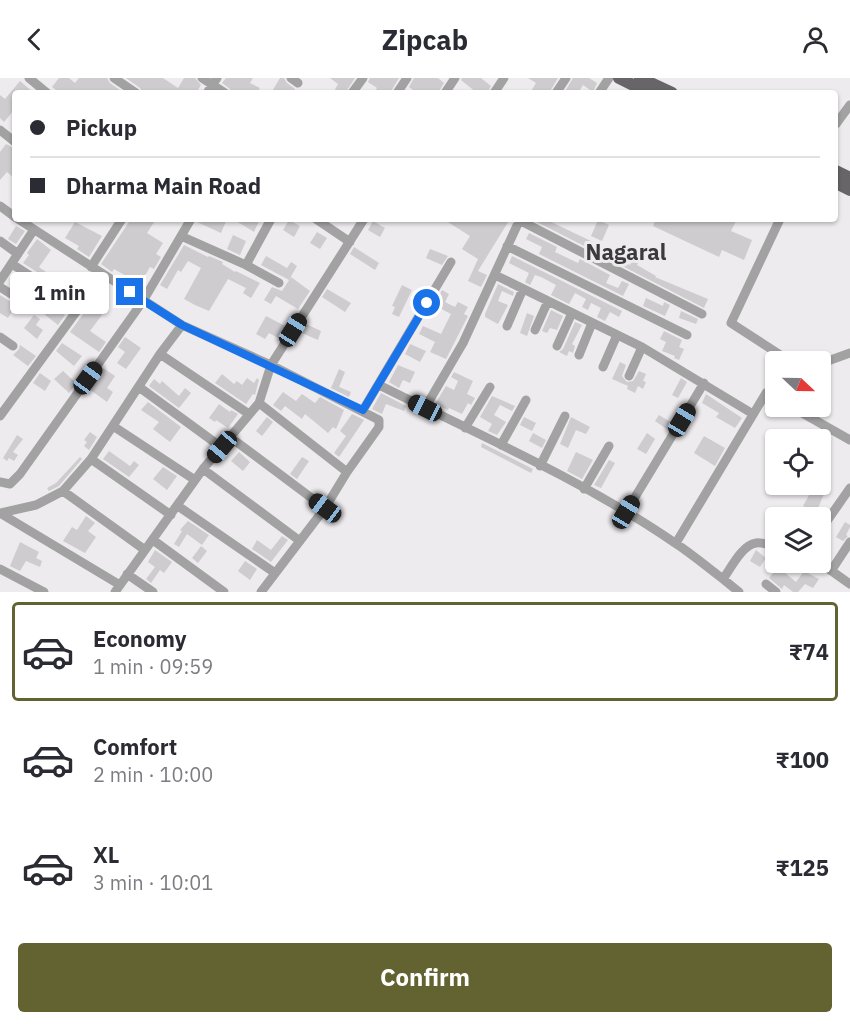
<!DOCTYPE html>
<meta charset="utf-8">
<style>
body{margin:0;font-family:"IBM Plex Sans",sans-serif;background:#f2f2f3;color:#2b2b33;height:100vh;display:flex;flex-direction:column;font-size:22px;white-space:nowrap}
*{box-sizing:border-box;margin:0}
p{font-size:20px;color:#7c7c81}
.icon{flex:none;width:33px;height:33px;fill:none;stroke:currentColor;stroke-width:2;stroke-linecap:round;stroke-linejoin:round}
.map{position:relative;height:514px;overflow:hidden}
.panel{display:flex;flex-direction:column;background:#fff;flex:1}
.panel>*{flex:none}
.banner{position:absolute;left:12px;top:12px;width:826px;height:132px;border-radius:6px;box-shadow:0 2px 4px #0004;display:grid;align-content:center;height:132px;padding:0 18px;background:#fff}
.needle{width:39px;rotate:112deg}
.controls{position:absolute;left:765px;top:273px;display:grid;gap:12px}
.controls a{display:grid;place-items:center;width:66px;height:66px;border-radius:6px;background:#fff;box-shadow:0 2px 4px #0004;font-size:30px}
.end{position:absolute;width:27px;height:27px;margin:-14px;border:8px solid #1a73e8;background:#fff;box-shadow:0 0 0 3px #fff}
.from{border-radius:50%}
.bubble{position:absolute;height:42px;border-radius:6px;background:#fff;box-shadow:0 2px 4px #0004;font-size:20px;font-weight:800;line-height:42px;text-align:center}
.car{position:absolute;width:18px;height:36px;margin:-18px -9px;border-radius:8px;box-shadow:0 0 4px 2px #0007;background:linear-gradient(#222 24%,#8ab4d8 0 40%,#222 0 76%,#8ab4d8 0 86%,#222 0)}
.banner b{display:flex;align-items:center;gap:21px;height:57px;font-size:22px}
.banner b+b{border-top:2px solid #e1e1e2}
.banner i{width:15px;height:15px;background:#2b2b33}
ul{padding:10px 0 0;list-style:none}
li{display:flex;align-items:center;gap:18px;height:99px;margin:0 12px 9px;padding:0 6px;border:3px solid transparent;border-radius:6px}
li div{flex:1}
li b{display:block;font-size:22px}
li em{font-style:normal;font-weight:800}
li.on{border-color:#626330}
li>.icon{width:54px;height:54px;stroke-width:1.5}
.primary-button{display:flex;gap:12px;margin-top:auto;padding:12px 18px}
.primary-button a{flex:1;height:69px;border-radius:6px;background:#626330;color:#fff;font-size:24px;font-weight:800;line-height:69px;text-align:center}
header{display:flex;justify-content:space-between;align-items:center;height:78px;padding:0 18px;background:#fff;font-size:27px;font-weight:800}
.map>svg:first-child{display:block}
.building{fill:#cecccf}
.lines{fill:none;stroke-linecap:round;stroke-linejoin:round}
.minor{stroke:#a3a2a3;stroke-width:9}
.major{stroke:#676567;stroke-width:12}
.route{stroke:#1a73e8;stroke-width:8}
.labels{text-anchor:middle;stroke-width:6;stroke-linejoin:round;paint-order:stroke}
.neighbourhood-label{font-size:22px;font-weight:bold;fill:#3c3a3c;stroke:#eeebee}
</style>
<header><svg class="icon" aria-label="back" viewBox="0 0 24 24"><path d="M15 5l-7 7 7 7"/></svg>Zipcab<svg class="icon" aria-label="person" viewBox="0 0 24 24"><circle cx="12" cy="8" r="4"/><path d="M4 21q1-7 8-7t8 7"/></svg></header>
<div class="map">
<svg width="850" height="514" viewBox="0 0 850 514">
<rect width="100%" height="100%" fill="#eeebee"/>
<path class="building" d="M59 0H69L75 5 79 0H107L110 5 124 15H60L52 9Z
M126 0H163L178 10 184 0H195L201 7 196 15H143L140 10Z
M226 0H253L250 5 260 10 257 15H232L229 10 222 5Z
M280 0H284L287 5 295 11 292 15H271Z
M330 0H355L345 15H333L338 6Z
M370 0H399L390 15H374L377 10 368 4Z
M414 0H438L444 5 438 15H417L409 9Z
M462 0H481L491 8 487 15H477L461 2Z
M528 0H558L549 15H530L536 5Z
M573 0H589L597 5 593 14 583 7 578 15H564Z
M20 3 34 15H15V31L4 44 0 40V17L5 21Z
M6 66 15 71V101L7 94 0 102V74Z
M131 141H156L147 155 163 165 156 176 161 179 154 191 150 189 140 206 114 191 112 194 101 186Z
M198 141H227L221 155 197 144Z
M233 141H260L254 154Z
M443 141H510L478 193 487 197 481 209 468 203 478 181 462 171 470 158Z
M536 141H545L593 164 590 171 535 143Z
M656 141H737L731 153 752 162 744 182 722 172 719 179 653 148Z
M289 142 300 148 294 159 283 152Z
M598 142 609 147 602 163 591 158Z
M373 143 385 150 380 159 368 152Z
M75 144 102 158 89 179 77 171 79 168 65 160Z
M16 148 25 153 16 166 8 161Z
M317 154 327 160 320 171 310 165Z
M529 155 557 169 555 174 578 185 580 181 610 197 606 205 618 210 622 203 629 206 623 218 539 176 542 169 526 161Z
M233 157 246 163 240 177 227 171Z
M37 161 51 172 39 189 46 194 43 198 23 185 29 177 27 175Z
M184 167 208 179 209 178 223 184 222 186 235 194 236 193 260 205 251 220 243 215 246 210 228 201 209 233 195 227 184 221 201 190 188 183 181 194 178 192 167 211 160 207Z
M354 169 379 185 375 192 350 176Z
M604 170 619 178 618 181 630 187 632 183 638 185 637 187 656 198 655 199 708 221 704 230 601 177Z
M430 171 448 178 442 187 426 180Z
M266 178 287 190 291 184 297 188 289 202 261 187Z
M512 178 622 233 619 239 610 234 605 243 597 239 601 230 591 225 588 232 582 229 586 221 575 215 569 226 551 217 556 207 541 199 535 197 530 207 525 204 529 195 509 185Z
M291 199 310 213 298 231 276 218 271 226 264 222 272 209 282 213Z
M22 201 30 206 24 216 16 211Z
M67 206 81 216 73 226 69 222 61 234 65 237 58 247 44 236 55 221 60 218Z
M498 206 514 214 513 218 502 213 498 223 508 227 498 246 485 239V236Z
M402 207 412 212 399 239 392 236 395 229 392 228Z
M327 211 351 225 345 234 322 219Z
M442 212 449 216 445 224 455 229 458 224 468 229 464 236 468 238 446 281 430 274 435 264 419 256 423 248 441 256 451 236 434 227Z
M0 217 16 227 8 240 0 235Z
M646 220 663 228 664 224 670 227 665 238 643 228Z
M92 224 105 233 90 253 106 264 99 274 70 254Z
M551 232 563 238 557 252 550 250 547 255 542 253Z
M681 233 698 241 696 246 679 240Z
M527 235 534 238 527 258 520 255Z
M34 237 40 241 36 247 43 252 37 261 24 250Z
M266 238 287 249 280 261 269 255 265 261 256 256Z
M575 244 582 247 572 266 575 268 573 275 569 273 567 278 559 274 563 271Z
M306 246 321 253 318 262 302 255Z
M664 253 682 262 679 269 684 271 679 282 674 280 675 278 662 273 666 264 660 261Z
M125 259 141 270 126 291 117 285 125 274 118 269Z
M62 265 82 278 74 288 56 273Z
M410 266 426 273 420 284 405 276Z
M20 267 36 278 28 288 13 277 19 271Z
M620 284 626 287 622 298 627 304 633 303 639 293 646 296 643 303 646 304 643 311 638 308 635 315 627 311 628 308 612 301Z
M398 287 415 294 410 305 403 302 399 310 389 304Z
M103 290 115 298 107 310 113 314 107 324 89 311Z
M339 291 345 294 339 309 351 314 349 319 331 310Z
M63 293 76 305 69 315 54 301Z
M454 294 473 303 467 316 475 320 471 327 468 325 462 336 449 330 448 332 435 326 446 308 454 312 458 303 451 299Z
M40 295 51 303 45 313 33 305Z
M222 296 234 306 237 303 242 307 247 300 254 305 257 300 259 302 255 317 253 316 246 326 215 305Z
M681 300 687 304 678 320 672 317Z
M154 301 160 306 162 303 179 318 185 310 191 315 179 330 149 308Z
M283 314 296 323 302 316 315 325 320 319 344 332 336 351 333 349 328 355 305 336 302 341 285 328 281 333 273 327Z
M381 315 406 328 404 333 386 326 382 336 372 331Z
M706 316 742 340 735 350 716 339 719 335 702 325Z
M492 318 515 328 512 333 500 327 494 337 506 344 497 357 488 353 492 346 480 339Z
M148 324 181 349 170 364 153 351 159 344 141 332Z
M219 326 230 334 231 332 238 336 228 350 216 342 215 344 209 340Z
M352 336 364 342 339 379 334 375 346 358 340 353Z
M659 337 672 345 668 352 655 343Z
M267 339 273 344 262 358 256 353Z
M524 339 536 345 532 353 520 347Z
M571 339 590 349 586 356 576 352 568 370 560 366Z
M90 354 97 359 89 372 84 368 87 364 84 362Z
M533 355 546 362 542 370 529 363Z
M647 355 655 361 646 376 637 371Z
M17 357 23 361 13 374 18 377 14 383 9 380 7 383 3 380Z
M704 358 725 370 715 388 694 375Z
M482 365 533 391 531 395 481 369Z
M109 373 130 388 134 383 139 387 129 399 103 381Z
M239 374 250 384 243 393 231 383Z
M576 374 593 382 582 401 567 393Z
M80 379 82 381 59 408 49 413 47 410 56 405Z
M302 379 309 383 297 401 290 396Z
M609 382 615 385 601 410 594 407Z
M163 389 177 398 167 412 153 401Z
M813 410 824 416 816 435 803 428Z
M86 438 95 445 88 453 96 459 85 475 63 463 72 449 77 452Z
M188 443 209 457 202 467 187 456 179 469 174 466 182 453 180 452Z
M845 444 850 447V449L846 457 848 458 843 463 836 459Z
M282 458 288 462 271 484 252 471 257 462 271 472Z
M20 464 39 474 36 480 42 483 40 489 26 483 20 493 10 488Z
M201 468 207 473 198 485 192 480Z
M155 472 172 484 164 495 160 492 151 505 146 501 155 489 148 484Z
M756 472 766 480 760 489 750 483Z
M245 483 257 491 250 502 238 493Z
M778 489 796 504 804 493 819 501 813 510 805 506 798 514H793L784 507 782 511 769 500Z"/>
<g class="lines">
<path class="minor" d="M29 0 47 15
M114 0 136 15
M202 0 225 15
M291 0 298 5
M207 15 217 0
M352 15 363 0
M397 15 407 0
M445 15 455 0
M494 15 504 0
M556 15 566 0
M599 15 609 0
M836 46 850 27
M0 52 15 64
M0 128 15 139
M18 141 182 247 271 287 379 342V349L347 394 325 430 261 514
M316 141 350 164
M517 141 702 236
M780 141 731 245 788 282 825 284 850 275
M181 158 246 187 279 205
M0 163 18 176
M507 168 687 257
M12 186 55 214
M246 187 271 141
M91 189 122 141
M495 197 642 269 753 336
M0 203 33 153
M0 209 33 230
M507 248 523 211
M535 252 548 223
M0 259 13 268
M557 268 572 235
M160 276 249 336
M579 277 592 245
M603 289 617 257
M629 298 642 269
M379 307C477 356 585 403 675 465 692 476 707 489 723 501 731 490 742 467 756 465 762 464 769 467 776 468
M139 309 221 369
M259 325 347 394
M790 328 850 362
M425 330 463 265 520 141
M363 332 451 184
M0 338 103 197
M113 348 195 402
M465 350 490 309
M230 359 325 430
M501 367 526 322
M91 381 171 437
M540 388 565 338
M203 391 300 463
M0 404 10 406 20 396 143 223 191 141
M584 411 609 368
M63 413 145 472
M178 428 275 495
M626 434 704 305
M0 435 36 427 63 413 91 381 160 276 182 247
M0 435 120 507
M820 453 850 410
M153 462 224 514
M676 465 766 315 776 320
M819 484 850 506
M0 491 44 514
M831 493 850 464
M127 496 153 514
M723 501 739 514
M766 506 776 514
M115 514 203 391 259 325 271 287 364 141"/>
<path class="major" d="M619 0 649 15
M640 0 672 15
M836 93 850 100
M836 105 850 112"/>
</g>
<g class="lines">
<path class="route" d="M130 214 182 247 363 332 427 225"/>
</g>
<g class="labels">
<g class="neighbourhood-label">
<text x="626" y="182">Nagaral</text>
</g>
</g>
</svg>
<div class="controls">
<a><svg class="needle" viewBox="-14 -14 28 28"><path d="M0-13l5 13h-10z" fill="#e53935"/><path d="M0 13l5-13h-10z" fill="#7c7c81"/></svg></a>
<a><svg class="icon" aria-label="locate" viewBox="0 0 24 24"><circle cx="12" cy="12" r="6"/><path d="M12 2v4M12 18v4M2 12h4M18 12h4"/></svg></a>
<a><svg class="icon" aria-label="layers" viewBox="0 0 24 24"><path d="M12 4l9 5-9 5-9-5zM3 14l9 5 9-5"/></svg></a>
</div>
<i class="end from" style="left:427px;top:225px"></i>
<i class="end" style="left:130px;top:214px"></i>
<div class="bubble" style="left:10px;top:194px;width:99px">1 min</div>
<i class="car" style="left:293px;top:252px;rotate:32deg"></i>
<i class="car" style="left:88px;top:300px;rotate:36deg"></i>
<i class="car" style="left:425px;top:330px;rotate:297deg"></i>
<i class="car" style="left:682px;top:342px;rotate:31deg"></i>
<i class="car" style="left:222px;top:369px;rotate:220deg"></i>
<i class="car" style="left:325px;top:430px;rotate:307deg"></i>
<i class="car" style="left:626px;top:434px;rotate:31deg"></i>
<div class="banner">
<b><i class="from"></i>Pickup</b>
<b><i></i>Dharma Main Road</b>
</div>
</div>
<section class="panel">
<ul>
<li class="on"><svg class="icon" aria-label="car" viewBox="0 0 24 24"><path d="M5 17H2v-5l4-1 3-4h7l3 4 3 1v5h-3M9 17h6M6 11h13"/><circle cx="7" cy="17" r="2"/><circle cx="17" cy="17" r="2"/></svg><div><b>Economy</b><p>1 min · 09:59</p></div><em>₹74</em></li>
<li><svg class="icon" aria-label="car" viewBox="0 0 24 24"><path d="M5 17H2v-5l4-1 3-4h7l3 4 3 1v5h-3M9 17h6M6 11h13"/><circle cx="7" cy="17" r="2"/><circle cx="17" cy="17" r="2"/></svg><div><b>Comfort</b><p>2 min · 10:00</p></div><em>₹100</em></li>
<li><svg class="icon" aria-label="car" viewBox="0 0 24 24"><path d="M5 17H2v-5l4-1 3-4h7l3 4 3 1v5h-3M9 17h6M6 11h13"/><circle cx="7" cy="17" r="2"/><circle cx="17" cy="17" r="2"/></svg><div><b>XL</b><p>3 min · 10:01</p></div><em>₹125</em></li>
</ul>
<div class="primary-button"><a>Confirm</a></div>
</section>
